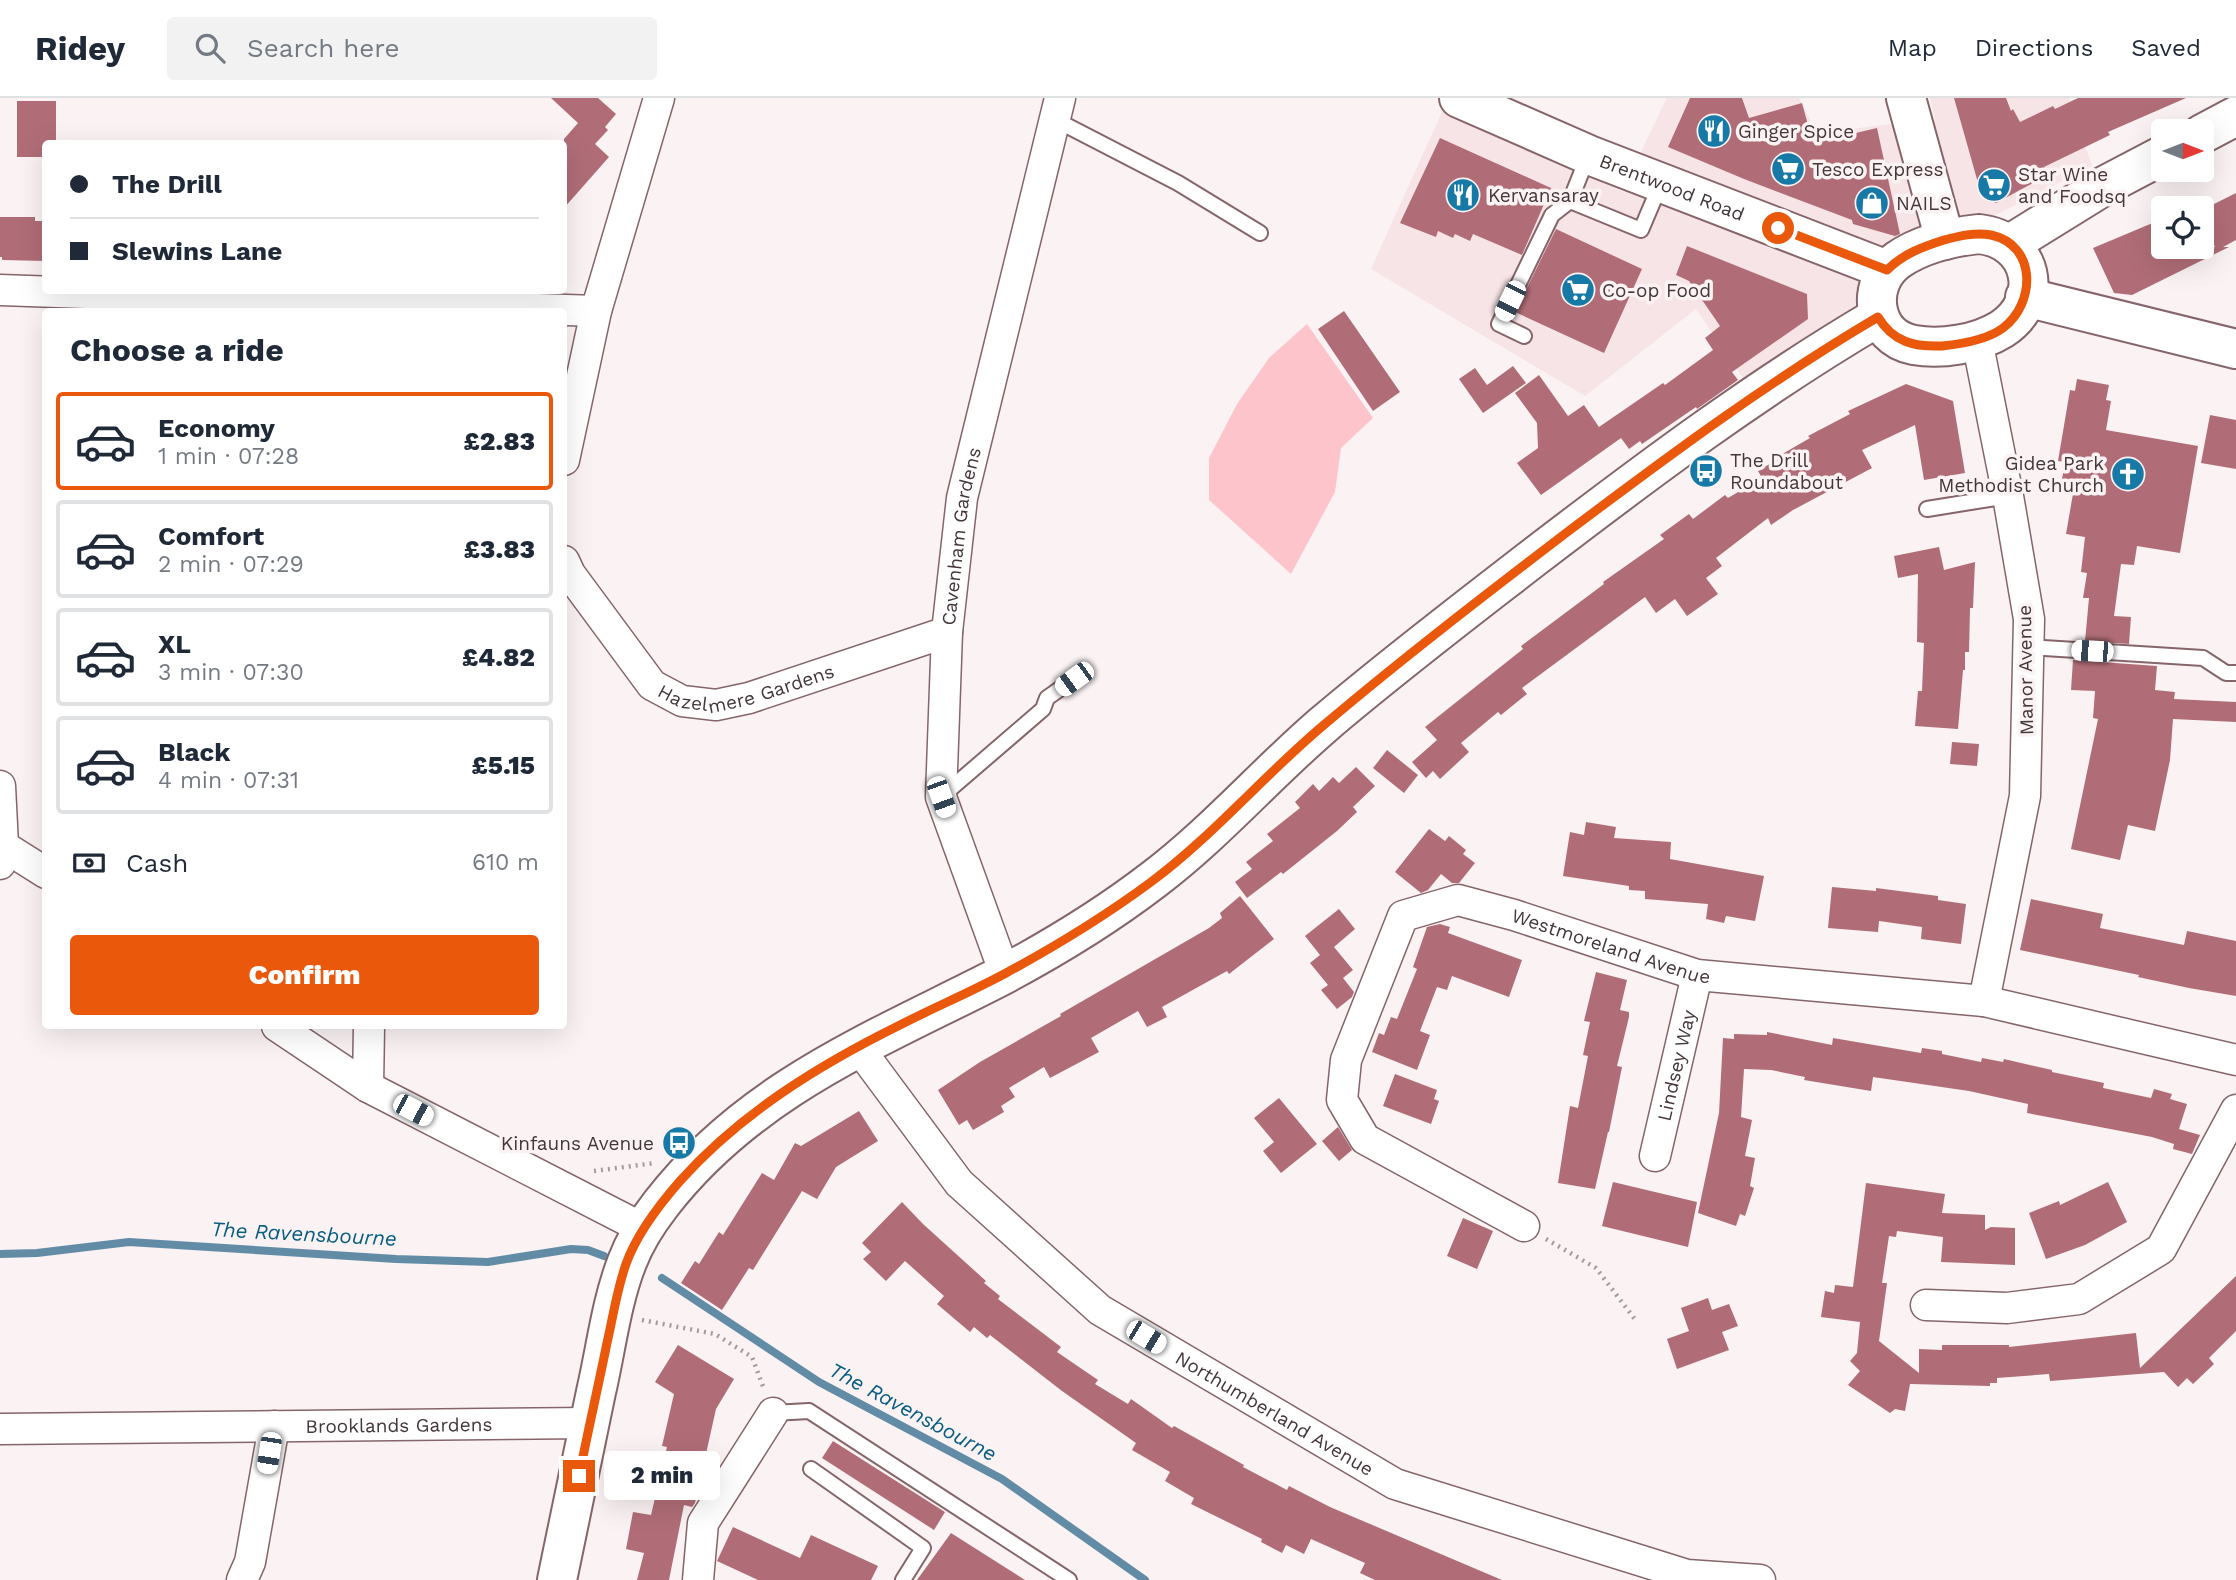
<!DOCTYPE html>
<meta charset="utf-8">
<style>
body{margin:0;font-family:"Work Sans",sans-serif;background:#f2f2f3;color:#1f2937;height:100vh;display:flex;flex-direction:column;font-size:26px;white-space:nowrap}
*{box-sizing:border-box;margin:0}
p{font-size:23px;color:#747a83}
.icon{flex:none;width:38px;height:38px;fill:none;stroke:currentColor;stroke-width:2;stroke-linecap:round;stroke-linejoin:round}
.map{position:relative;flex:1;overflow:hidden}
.details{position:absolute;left:42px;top:210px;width:525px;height:721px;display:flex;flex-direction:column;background:#fff;border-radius:7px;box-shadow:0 7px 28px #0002}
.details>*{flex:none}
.banner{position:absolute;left:42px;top:42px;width:525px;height:154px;border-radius:7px;box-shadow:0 7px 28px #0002;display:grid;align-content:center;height:154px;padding:0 28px;background:#fff}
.needle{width:46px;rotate:90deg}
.controls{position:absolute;left:2151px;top:21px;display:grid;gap:14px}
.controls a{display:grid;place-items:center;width:63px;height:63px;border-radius:7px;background:#fff;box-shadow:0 7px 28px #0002;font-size:35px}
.end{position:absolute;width:32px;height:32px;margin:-16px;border:9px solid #ea580c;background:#fff;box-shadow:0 0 0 4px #fff}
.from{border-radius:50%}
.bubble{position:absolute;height:49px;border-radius:7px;background:#fff;box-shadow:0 7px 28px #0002;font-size:23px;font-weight:800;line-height:49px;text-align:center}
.car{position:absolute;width:21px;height:42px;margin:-21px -10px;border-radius:9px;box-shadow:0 0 5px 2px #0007;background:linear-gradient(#fff 24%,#345 0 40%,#fff 0 76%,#345 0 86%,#fff 0)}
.banner b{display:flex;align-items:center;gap:24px;height:66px;font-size:26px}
.banner b+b{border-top:2px solid #e0e1e3}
.banner i{width:18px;height:18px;background:#1f2937}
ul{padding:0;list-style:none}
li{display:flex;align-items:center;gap:21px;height:98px;margin:0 14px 10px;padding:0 14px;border:4px solid #e0e1e3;border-radius:7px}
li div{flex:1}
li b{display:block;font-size:26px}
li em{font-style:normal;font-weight:800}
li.current{border-color:#ea580c}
li>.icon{width:63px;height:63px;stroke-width:1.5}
h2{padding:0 28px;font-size:32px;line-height:84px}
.pay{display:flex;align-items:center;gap:18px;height:77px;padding:0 28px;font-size:26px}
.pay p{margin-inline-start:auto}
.cta{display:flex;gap:14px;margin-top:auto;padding:14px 28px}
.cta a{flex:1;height:80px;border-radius:7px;background:#ea580c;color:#fff;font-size:28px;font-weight:800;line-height:80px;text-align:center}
header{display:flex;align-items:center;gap:42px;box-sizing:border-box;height:98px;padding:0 35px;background:#fff;border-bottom:2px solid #e0e1e3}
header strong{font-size:33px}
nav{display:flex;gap:38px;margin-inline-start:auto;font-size:24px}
.search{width:490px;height:63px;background:#f2f2f3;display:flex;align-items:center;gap:18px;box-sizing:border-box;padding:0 24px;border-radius:7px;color:#747a83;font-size:26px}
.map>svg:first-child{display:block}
.built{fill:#f7e4e6}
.green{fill:#fdc4cc}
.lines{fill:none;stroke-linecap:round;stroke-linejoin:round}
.stream{stroke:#628ca6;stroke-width:8}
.building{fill:#b06d77}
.lane-casing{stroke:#856569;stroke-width:18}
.street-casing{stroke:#856569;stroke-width:33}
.secondary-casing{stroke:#856569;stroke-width:42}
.path{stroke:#a69b9c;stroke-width:4.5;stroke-dasharray:2 5;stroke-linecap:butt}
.lane{stroke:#fff;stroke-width:14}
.street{stroke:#fff;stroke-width:30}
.secondary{stroke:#fff;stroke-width:38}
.route{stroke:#ea580c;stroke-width:9}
.labels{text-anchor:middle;stroke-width:7;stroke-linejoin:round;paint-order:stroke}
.poi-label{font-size:19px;fill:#453739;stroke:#faf2f3;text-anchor:start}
.street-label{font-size:19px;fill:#453739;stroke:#faf2f3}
.water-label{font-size:21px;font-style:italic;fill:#085e82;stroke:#faf2f3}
</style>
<header>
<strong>Ridey</strong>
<div class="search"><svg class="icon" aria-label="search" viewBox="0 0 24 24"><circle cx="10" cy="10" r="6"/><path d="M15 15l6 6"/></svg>Search here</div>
<nav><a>Map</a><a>Directions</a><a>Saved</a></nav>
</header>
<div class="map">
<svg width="2236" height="1482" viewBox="0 0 2236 1482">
<rect width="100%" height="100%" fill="#faf2f3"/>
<path class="built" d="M1667 0H1799L1817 35 1935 21 1930 0H2069L2092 68 1887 172 1878 219 1755 298 1696 211 1585 298 1371 171 1442 14 1624 94 1646 43Z"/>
<path class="green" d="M1307 226 1373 320 1341 350 1335 394 1291 476 1209 402V360L1237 306 1269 260Z"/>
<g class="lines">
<path class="stream" d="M0 1156 37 1155 129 1144 396 1161 488 1164 571 1151 588 1152 604 1158
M662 1180 819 1284 1002 1381 1145 1482"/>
</g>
<path class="building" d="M551 0H598L616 16 605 29 608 32 595 46 609 59 564 110V41L578 25Z
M1690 0H1742L1749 20 1802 5 1813 45 1877 30 1900 136 1895 138 1853 126 1852 122 1744 81 1668 49Z
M1954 0H2006L2011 13 2013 11 2020 24 2053 8 2055 11 2078 0H2186L2108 34 2110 37 2044 69 2048 77 1996 105 1982 99Z
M17 3H56V46H46V59H17Z
M1440 40 1551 90 1522 157 1473 136 1470 143 1455 136 1453 140 1438 133 1436 139 1400 125Z
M2236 95V142L2223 149H2229L2132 197 2114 195 2093 150 2155 124 2157 128 2163 126V149H2215L2202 122V112Z
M0 119H35V123H46V163L2 162V159H0Z
M1556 131 1642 171 1604 255 1515 214Z
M1687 148 1807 196 1808 221 1732 274 1738 282 1697 311 1696 309 1642 346 1640 343 1629 351 1621 340 1541 397 1517 365 1538 350 1537 325 1515 295 1539 277 1568 318 1584 307 1599 329 1663 285 1665 287 1713 252 1705 240 1720 228 1689 183 1676 177Z
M1344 213 1400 294 1373 313 1318 231Z
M1513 268 1526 285 1483 315 1459 281 1475 270 1487 287Z
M2077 281 2109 287 2106 302 2111 303 2106 332 2198 348 2180 455 2137 448 2134 467 2121 466 2114 518 2131 519 2129 546 2085 543 2089 500H2083L2087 475 2081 474 2085 439 2066 436 2074 390 2061 387 2065 364 2058 363 2070 292 2075 293Z
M1906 286 1953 303 1965 375 1924 382 1915 327 1862 352 1872 370 1793 412 1771 427 1768 420 1716 460 1722 468 1706 480 1718 496 1687 518 1675 501 1656 515 1645 499 1522 590 1527 596 1501 617 1498 614 1461 645 1469 654 1440 681 1433 673 1426 680 1412 664 1437 642 1425 629 1523 551 1521 548 1604 486 1603 484 1664 441 1660 437 1689 416 1693 421 1725 397 1728 400 1762 380 1758 373 1771 365 1770 363 1810 340 1808 338 1850 316 1848 313Z
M2210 317 2236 322V371L2201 365Z
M1939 449 1944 472 1975 464 1973 510H1970L1969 554H1965V572H1963L1958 631 1915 628 1918 593H1922L1924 545 1917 544 1918 476 1898 480 1894 458Z
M2073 562 2157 568 2155 592 2175 594 2174 601 2236 604V624L2173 621 2170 662 2155 733 2128 727 2120 762 2071 751 2098 621 2093 620 2095 593 2071 592Z
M1952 644 1979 646 1977 668 1950 666Z
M1387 652 1418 677 1404 695 1373 670Z
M1356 669 1375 688 1353 709 1357 714 1337 733 1283 776 1281 774 1247 800 1235 784 1252 771 1246 764 1273 743 1267 736 1300 710 1295 704 1313 686 1319 693 1333 679 1339 685Z
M1586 724 1616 729 1614 740 1671 744 1670 761 1764 778 1755 823 1726 818 1724 825 1706 821 1708 806 1645 801V793L1629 792V788L1563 778 1570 734 1584 737Z
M1429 731 1445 743 1449 738 1466 752 1463 756 1475 765 1459 785H1452L1441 776 1428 792 1421 795 1395 774Z
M1832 789 1876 793V790L1938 798V802L1966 806 1961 846 1921 841 1922 829 1879 823 1878 834 1828 830Z
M1240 798 1274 841 1229 876 1227 873 1162 909 1167 919 1147 929 1138 913 1091 940 1099 954 1050 980 1044 969 1009 990 1015 999 1001 1008 1004 1014 973 1032 967 1022 959 1027 938 992 980 964 1061 918 1060 916 1209 830 1222 820 1220 815Z
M2031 801 2103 816 2100 830 2184 847 2187 833 2236 843V898L2189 890 2138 879 2139 877 2020 852Z
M1339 811 1355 831 1334 849 1353 872 1343 880 1354 894 1352 899 1337 911 1321 892 1328 887 1310 865 1320 857 1305 838Z
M1440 826 1450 829 1448 835 1522 862 1509 899 1452 878 1447 892 1437 889 1420 933 1430 937 1417 972 1372 954 1379 935 1384 937 1391 919 1397 921 1417 871 1413 869 1427 829Z
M1596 874 1627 882 1620 912 1629 914V919L1617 968 1622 969 1609 1034H1608L1595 1091 1558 1085 1570 1008 1578 1010 1588 958 1583 957 1590 924 1584 923Z
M1767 934 1832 947 1833 940 1921 955 1922 950 1942 953V956L1981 964 1982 960 2003 964 2004 961 2052 972V974L2104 985 2103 990 2151 1000 2154 991 2172 996 2170 1001 2187 1006 2179 1031 2200 1037 2192 1056 2173 1051 2174 1046 2152 1039 2027 1015 2028 1006 1969 993 1873 979 1871 993 1804 982 1805 979 1771 972 1744 971 1741 1019 1752 1022 1745 1058 1755 1060 1750 1088 1754 1090 1745 1118 1740 1116 1736 1128 1698 1115 1719 1015 1723 940 1734 941V936L1767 937Z
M1395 976 1437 992 1434 1001 1439 1003 1431 1026 1383 1008Z
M1279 1000 1317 1046 1281 1075 1263 1053 1274 1044 1254 1020Z
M859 1013 878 1043 836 1069 817 1101 802 1093 753 1172 749 1170 722 1212 681 1185 695 1163 699 1166 719 1134 723 1137 762 1075 774 1082 795 1045 801 1048Z
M1338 1029 1352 1052 1339 1063 1322 1043Z
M1613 1084 1697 1104 1688 1149 1602 1128Z
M2108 1084 2127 1124 2085 1147 2046 1161 2029 1115 2059 1103 2060 1107Z
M1866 1085 1945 1096 1942 1115 1985 1117V1132L1991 1129 2015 1130V1167L1941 1164 1943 1139 1897 1133 1896 1139 1889 1138 1882 1185H1887L1879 1243 1919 1275V1251L1942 1252V1247H2009V1249L2136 1235 2140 1270 2236 1178V1233L2209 1260 2214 1266 2193 1286 2187 1280 2178 1289 2164 1274 2050 1283 2049 1276 1997 1280V1285H1990V1288L1910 1286 1905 1313 1895 1311 1890 1315 1848 1287 1860 1273 1850 1263 1857 1255 1860 1224 1821 1219 1825 1193 1834 1195 1835 1187 1853 1189Z
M902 1104 923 1126 986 1183 984 1185 1000 1198 998 1201 1061 1249 1057 1254 1098 1282 1095 1286 1128 1306 1131 1301 1172 1330 1174 1328 1244 1367 1243 1369 1287 1392 1289 1388 1330 1409 1502 1482H1375L1360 1475 1365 1465 1311 1441 1304 1456 1286 1447 1282 1455 1261 1444 1262 1441 1191 1406 1194 1400 1165 1383 1170 1374 1132 1352 1136 1345 1062 1293 990 1237 987 1240 974 1229 970 1234 937 1206 944 1198 905 1163 886 1183 863 1161 871 1154 862 1145Z
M1463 1120 1493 1133 1477 1171 1447 1158Z
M1708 1200 1712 1212 1729 1206 1738 1228 1722 1234 1729 1252 1677 1271 1667 1241 1689 1233 1681 1210Z
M678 1247 734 1281 716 1311 695 1405 692 1409 684 1407 669 1482H637L644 1455 626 1451 633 1414 651 1417 667 1349 662 1348 674 1296 655 1284Z
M833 1343 945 1414 934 1432 822 1360Z
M733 1429 800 1460 811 1437 878 1468 871 1482H758L717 1463Z
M951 1435 1025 1482H917Z"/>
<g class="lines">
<g class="lane-casing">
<path id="lane" d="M1054 21 1178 85 1260 135
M1570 103 1641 132 1661 85
M1524 238 1499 226 1552 117 1570 103 1588 58
M1927 411 2008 398
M2028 549 2203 560 2226 575H2236
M942 698 1043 611 1047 600 1074 581
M773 1315 809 1313 1069 1482
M811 1371 923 1450 903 1482"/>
</g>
<g class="street-casing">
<g id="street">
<path d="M0 192 596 213"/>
<path d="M1977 242 2008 398 2029 521 2025 698 1984 903"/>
<path d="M564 362 596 213 659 0"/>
<path id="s1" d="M564 463 570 476 652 587 682 603 716 607 749 600 947 534"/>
<path d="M0 688 3 747 0 766"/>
<path d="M0 746 46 775"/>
<path id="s2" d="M1005 876 941 699 947 534 962 400 1060 0"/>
<path d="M277 928 368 989 644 1131"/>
<path id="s3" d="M858 949 959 1085 1100 1212 1395 1386 1687 1477 1760 1482"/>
<path d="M368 989 369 928"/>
<path id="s4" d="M1655 1058 1697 877"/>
<path id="s5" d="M1524 1128 1365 1041 1342 1002 1346 962 1403 818 1458 802 1514 817 1697 877 1984 903 2236 962"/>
<path d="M1926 1207 2007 1210 2079 1201 2161 1151 2236 1012"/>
<path id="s6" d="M0 1331 590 1325"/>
<path d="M242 1482 250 1464 274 1328"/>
<path d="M698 1482 703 1425 773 1315"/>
</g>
</g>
<g class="secondary-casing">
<g id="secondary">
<path id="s7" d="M1459 0 1589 57 1887 172"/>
<path d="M1906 0 1945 142"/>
<path d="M2202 36 2236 18"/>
<path d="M1979 136C2033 142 2046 202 2002 231 1978 246 1941 252 1914 247 1871 239 1865 185 1898 162 1921 146 1952 139 1979 136Z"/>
<path d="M2010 146 2102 89 2163 57"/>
<path d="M2025 199 2236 251"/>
<path d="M557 1482C570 1419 583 1357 596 1294 606 1251 611 1205 627 1164 635 1143 647 1124 661 1106 750 991 874 943 999 879 1052 851 1106 818 1153 782 1214 736 1265 677 1323 627 1391 569 1462 515 1533 460 1644 375 1757 290 1878 219"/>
</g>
</g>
<path class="path" d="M594 1073 655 1065
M1546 1141 1596 1170 1637 1224
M642 1222 715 1236 752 1259 764 1291"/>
<use href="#lane" class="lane"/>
<use href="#street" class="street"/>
<use href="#secondary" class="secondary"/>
</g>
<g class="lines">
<path class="route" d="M579 1378C588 1333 598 1289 607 1245 613 1219 617 1191 626 1166 637 1135 659 1107 680 1083 741 1015 819 967 900 927 935 909 971 894 1006 875 1056 848 1105 818 1151 784 1214 737 1265 676 1325 626 1403 560 1485 497 1566 435 1667 359 1769 283 1878 219 1893 244 1914 249 1942 248 1962 246 1987 242 2003 230 2036 205 2037 147 1991 137 1975 134 1959 138 1944 142 1922 149 1903 156 1887 172L1778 130"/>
</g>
<defs>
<g id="restaurant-disc" transform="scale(1.75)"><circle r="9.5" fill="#1779a5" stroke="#faf2f3"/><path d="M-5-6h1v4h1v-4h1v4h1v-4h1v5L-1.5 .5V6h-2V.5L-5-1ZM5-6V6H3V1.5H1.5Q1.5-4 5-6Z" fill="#fff"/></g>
<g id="supermarket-disc" transform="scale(1.75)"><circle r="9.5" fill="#1779a5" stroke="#faf2f3"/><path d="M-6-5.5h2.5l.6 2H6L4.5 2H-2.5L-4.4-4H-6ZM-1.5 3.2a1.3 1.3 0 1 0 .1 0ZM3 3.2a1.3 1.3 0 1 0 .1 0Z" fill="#fff"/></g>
<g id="shop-disc" transform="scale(1.75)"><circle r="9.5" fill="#1779a5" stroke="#faf2f3"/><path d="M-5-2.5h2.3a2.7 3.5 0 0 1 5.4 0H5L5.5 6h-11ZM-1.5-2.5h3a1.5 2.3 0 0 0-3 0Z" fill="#fff"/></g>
<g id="bus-disc" transform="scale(1.75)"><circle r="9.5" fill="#1779a5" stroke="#faf2f3"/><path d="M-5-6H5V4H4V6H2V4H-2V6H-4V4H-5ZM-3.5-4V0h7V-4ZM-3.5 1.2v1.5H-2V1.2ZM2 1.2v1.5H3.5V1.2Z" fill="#fff"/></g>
<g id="church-disc" transform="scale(1.75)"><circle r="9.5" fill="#1779a5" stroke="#faf2f3"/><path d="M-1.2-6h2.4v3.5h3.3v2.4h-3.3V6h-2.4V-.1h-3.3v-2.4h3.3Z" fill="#fff"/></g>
</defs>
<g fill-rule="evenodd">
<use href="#restaurant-disc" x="1714" y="33"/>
<use href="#supermarket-disc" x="1788" y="71"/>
<use href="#supermarket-disc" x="1994" y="87"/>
<use href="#restaurant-disc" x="1463" y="97"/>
<use href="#shop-disc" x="1872" y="105"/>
<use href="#supermarket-disc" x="1578" y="192"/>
<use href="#bus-disc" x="1706" y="373"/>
<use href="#church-disc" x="2128" y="376"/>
<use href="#bus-disc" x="679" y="1045"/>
</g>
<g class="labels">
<g class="poi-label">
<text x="1738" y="40">Ginger Spice</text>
<text x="1812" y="78">Tesco Express</text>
<text x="2018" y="83">Star Wine<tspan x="2018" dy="22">and Foodsq</tspan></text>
<text x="1488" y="104">Kervansaray</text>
<text x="1896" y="112">NAILS</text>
<text x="1602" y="199">Co-op Food</text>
<text x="1730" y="369">The Drill<tspan x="1730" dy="22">Roundabout</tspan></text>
<text x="2104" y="372" text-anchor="end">Gidea Park<tspan x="2104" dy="22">Methodist Church</tspan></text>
<text x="654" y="1052" text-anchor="end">Kinfauns Avenue</text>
</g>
<g class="street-label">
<text dy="7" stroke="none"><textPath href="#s7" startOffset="231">Brentwood Road</textPath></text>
<text dy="7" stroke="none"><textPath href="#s2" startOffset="450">Cavenham Gardens</textPath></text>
<text transform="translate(2025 572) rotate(-91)" y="7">Manor Avenue</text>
<text dy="7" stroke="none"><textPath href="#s1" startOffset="252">Hazelmere Gardens</textPath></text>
<text dy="7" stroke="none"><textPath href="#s5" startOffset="639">Westmoreland Avenue</textPath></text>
<text dy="7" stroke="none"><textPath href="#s4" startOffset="93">Lindsey Way</textPath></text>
<text dy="7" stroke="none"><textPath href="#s3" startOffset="562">Northumberland Avenue</textPath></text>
<text dy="7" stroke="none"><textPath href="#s6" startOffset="399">Brooklands Gardens</textPath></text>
</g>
<g class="water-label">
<text transform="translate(304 1136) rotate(3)" y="7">The Ravensbourne</text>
<text transform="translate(913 1314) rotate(28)" y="7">The Ravensbourne</text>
</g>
</g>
</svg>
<div class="controls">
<a><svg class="needle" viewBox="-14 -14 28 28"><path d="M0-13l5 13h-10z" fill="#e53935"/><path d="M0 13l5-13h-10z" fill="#747a83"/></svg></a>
<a><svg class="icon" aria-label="locate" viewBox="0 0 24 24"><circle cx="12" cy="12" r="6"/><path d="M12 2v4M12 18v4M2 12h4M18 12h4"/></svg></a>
</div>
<i class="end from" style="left:1778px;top:130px"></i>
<i class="end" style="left:579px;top:1378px"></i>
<div class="bubble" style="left:604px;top:1353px;width:116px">2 min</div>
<i class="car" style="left:1510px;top:203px;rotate:206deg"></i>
<i class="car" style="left:2092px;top:553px;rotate:273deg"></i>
<i class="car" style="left:1074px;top:581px;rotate:234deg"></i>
<i class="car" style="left:941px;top:699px;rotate:160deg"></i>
<i class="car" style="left:413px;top:1012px;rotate:118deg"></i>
<i class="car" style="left:1146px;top:1239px;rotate:121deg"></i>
<i class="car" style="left:269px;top:1355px;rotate:189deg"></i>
<div class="banner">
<b><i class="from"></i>The Drill</b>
<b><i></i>Slewins Lane</b>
</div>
<section class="details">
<h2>Choose a ride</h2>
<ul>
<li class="current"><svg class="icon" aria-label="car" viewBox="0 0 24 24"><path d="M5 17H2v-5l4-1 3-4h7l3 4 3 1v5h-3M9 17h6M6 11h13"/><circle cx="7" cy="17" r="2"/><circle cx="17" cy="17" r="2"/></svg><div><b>Economy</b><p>1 min · 07:28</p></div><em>£2.83</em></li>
<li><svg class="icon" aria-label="car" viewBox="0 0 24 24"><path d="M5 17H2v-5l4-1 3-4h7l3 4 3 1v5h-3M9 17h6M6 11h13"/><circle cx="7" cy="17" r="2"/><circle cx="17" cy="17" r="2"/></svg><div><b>Comfort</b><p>2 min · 07:29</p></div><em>£3.83</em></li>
<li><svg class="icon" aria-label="car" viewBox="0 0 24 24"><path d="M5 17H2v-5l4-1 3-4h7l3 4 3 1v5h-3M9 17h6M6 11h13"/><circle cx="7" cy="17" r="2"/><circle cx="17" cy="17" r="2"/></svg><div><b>XL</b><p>3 min · 07:30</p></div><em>£4.82</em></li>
<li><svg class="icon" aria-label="car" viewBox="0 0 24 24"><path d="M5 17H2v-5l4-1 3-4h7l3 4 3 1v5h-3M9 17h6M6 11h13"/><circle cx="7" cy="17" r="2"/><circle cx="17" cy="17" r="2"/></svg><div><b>Black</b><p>4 min · 07:31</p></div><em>£5.15</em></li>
</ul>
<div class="pay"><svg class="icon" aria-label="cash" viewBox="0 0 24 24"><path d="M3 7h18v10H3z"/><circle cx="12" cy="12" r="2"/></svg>Cash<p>610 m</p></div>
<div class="cta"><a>Confirm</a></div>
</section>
</div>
